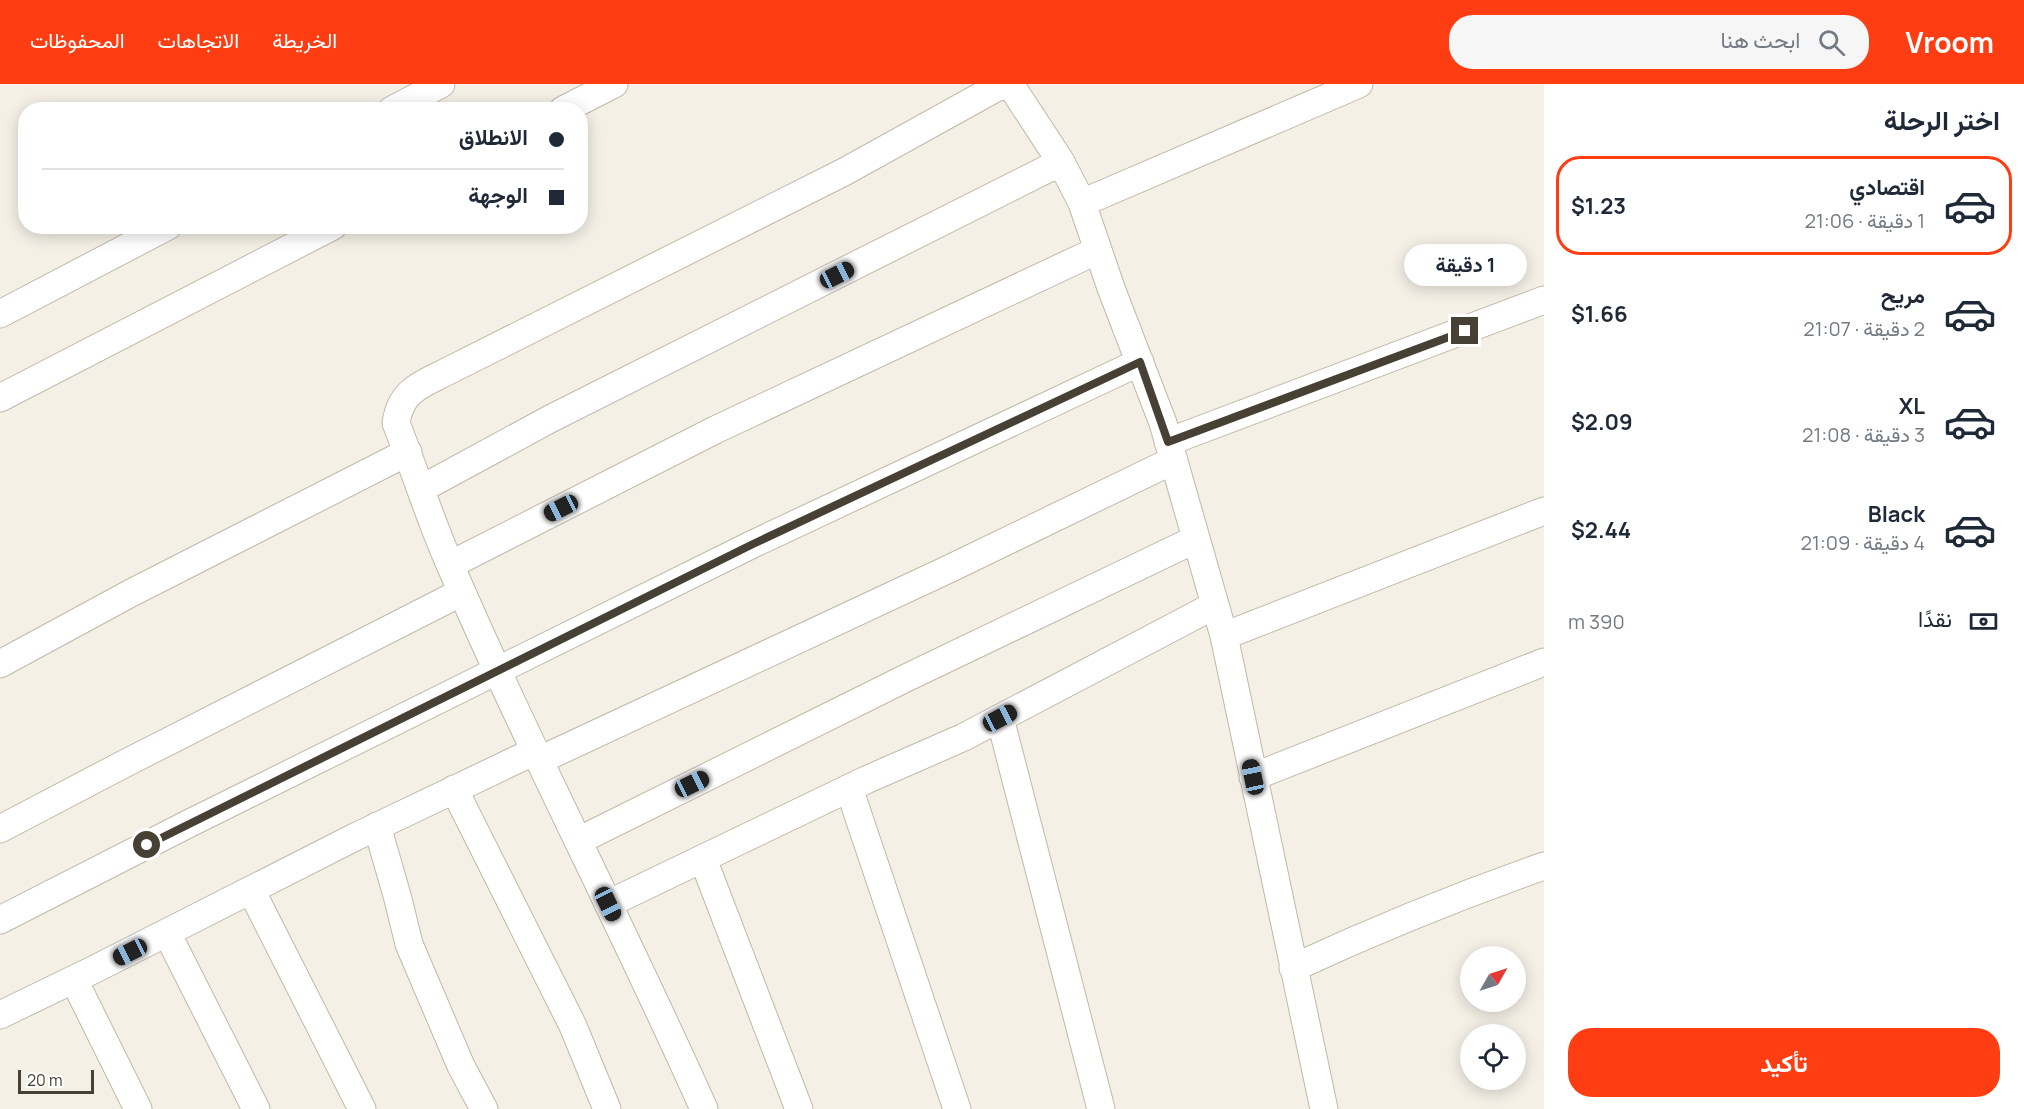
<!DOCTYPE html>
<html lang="ar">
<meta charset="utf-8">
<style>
body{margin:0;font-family:Manrope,Vazirmatn,sans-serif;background:#f6f6f7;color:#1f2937;direction:rtl;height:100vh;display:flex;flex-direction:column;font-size:22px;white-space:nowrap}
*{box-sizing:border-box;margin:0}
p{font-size:20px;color:#747a83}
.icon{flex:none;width:33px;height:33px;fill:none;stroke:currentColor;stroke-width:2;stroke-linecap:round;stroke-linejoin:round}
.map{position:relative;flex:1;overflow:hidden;direction:ltr}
.drawer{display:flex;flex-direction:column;background:#fff;width:480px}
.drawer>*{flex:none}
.banner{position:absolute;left:18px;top:18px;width:570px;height:132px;border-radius:24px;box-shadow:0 3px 15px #0003;direction:rtl;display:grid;align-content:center;height:132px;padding:0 24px;background:#fff}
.needle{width:39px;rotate:51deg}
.buttons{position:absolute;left:1460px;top:862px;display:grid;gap:12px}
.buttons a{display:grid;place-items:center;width:66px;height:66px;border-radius:50%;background:#fff;box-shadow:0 3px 15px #0003;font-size:30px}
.scale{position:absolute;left:18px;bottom:15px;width:76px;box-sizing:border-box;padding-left:6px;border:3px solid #474135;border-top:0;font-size:16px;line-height:21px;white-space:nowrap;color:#474135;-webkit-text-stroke:4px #fff;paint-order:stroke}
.end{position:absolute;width:27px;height:27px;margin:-14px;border:8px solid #474135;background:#fff;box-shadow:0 0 0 3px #fff}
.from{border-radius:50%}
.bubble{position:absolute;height:42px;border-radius:21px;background:#fff;box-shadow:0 3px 15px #0003;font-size:20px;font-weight:700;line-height:42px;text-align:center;direction:rtl}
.car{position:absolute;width:18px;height:36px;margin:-18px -9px;border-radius:8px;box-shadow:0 0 4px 2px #0007;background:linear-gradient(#222 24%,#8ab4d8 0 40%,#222 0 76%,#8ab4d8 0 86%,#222 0)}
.banner b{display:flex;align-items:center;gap:21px;height:57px;font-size:22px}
.banner b+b{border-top:2px solid #e0e1e3}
.banner i{width:15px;height:15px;background:#1f2937}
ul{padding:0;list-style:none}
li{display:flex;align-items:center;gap:18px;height:99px;margin:0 12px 9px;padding:0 12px;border:3px solid transparent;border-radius:24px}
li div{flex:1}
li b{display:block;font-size:22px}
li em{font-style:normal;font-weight:700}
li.on{border-color:#ff3d12}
li>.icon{width:54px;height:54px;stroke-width:1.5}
h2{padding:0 24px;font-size:27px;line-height:72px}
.pay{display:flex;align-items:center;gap:15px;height:66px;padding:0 24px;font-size:22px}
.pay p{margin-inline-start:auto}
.button{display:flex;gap:12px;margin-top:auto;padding:12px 24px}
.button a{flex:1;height:69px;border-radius:24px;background:#ff3d12;color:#fff;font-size:24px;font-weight:700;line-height:69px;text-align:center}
header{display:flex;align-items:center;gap:36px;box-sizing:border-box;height:84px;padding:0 30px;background:#ff3d12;color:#fff}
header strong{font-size:28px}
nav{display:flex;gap:33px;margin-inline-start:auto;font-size:21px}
.search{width:420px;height:54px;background:#f6f6f7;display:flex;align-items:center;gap:15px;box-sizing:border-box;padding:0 21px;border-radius:24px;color:#747a83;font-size:22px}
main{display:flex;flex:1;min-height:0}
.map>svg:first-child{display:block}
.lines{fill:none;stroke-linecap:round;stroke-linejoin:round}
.street-casing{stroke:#c0b8a8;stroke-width:29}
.street{stroke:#fff;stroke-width:27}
.route{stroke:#474135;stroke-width:8}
</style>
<header>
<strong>Vroom</strong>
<div class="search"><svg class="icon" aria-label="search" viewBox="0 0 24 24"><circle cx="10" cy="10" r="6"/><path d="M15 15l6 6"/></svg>ابحث هنا</div>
<nav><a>الخريطة</a><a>الاتجاهات</a><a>المحفوظات</a></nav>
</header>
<main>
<section class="drawer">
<h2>اختر الرحلة</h2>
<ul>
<li class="on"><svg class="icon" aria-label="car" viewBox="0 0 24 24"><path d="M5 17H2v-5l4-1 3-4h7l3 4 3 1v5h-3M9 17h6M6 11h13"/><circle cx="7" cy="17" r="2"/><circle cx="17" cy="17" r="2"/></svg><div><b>اقتصادي</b><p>1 دقيقة · 21:06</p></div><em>$1.23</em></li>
<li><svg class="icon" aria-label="car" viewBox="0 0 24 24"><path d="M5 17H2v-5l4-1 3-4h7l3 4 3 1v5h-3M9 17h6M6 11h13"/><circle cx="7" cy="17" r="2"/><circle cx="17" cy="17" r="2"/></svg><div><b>مريح</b><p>2 دقيقة · 21:07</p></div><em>$1.66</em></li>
<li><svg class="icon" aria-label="car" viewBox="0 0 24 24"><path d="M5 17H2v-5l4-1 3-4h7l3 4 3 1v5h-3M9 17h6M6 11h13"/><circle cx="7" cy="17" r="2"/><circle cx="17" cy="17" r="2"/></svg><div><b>XL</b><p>3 دقيقة · 21:08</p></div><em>$2.09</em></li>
<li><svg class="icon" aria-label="car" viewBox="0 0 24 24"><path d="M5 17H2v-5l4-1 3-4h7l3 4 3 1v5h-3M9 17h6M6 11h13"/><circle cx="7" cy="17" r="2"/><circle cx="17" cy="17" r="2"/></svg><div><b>Black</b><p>4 دقيقة · 21:09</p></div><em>$2.44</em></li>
</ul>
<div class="pay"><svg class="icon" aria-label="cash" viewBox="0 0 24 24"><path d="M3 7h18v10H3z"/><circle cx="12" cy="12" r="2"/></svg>نقدًا<p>390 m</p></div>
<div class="button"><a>تأكيد</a></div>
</section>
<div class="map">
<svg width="1544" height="1025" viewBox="0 0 1544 1025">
<rect width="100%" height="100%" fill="#f4f0e6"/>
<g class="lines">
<g class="street-casing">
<path id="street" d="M1010 0 1061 78 1082 119 1111 204 1163 339 1224 552 1324 1025
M392 26 441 0
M563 26 614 0
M1082 119 1359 0
M0 230 168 142
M0 314 333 142
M1168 358 1544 216
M421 405 550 335 1061 78
M450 481 715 346 1098 166
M1224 552 1544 427
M0 580 131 509 408 368
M1000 634 1101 1025
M540 676 951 484 1174 376
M1253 693 1544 578
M849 704 957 1025
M454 705 573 942 607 1025
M377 742 398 815 409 860 461 982 484 1025
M0 745 122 681 462 508
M578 757 904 595 1196 455
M703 775 799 1025
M251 806 362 1025
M608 820 866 696 964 653 1215 521
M0 836 188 740 753 460 1140 278
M167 849 256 1025
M1293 884C1375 846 1458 812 1544 782
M74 896 138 1025
M0 931 93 886 355 753 535 667
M704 1025C623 843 530 666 451 483 430 436 415 387 396 339 401 305 423 300 450 286L844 88 1003 0"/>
</g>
<use href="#street" class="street"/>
</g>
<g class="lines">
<path class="route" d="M147 761 753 460 1140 278 1168 358 1465 247"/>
</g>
</svg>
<div class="buttons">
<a><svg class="needle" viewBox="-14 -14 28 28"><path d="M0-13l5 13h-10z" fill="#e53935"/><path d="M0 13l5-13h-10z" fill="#747a83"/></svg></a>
<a><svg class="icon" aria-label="locate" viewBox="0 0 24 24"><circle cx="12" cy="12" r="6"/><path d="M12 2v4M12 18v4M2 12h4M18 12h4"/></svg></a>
</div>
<div class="scale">20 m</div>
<i class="end from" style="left:147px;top:761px"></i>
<i class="end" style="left:1465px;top:247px"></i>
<div class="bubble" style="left:1404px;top:160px;width:123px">1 دقيقة</div>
<i class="car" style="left:837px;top:191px;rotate:63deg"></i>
<i class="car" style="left:561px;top:424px;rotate:243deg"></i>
<i class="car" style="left:1000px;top:634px;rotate:62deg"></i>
<i class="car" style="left:1253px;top:693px;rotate:348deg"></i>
<i class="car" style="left:692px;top:700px;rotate:64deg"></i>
<i class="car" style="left:608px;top:820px;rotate:154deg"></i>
<i class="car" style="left:130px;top:868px;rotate:243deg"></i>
<div class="banner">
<b><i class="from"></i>الانطلاق</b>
<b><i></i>الوجهة</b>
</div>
</div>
</main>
